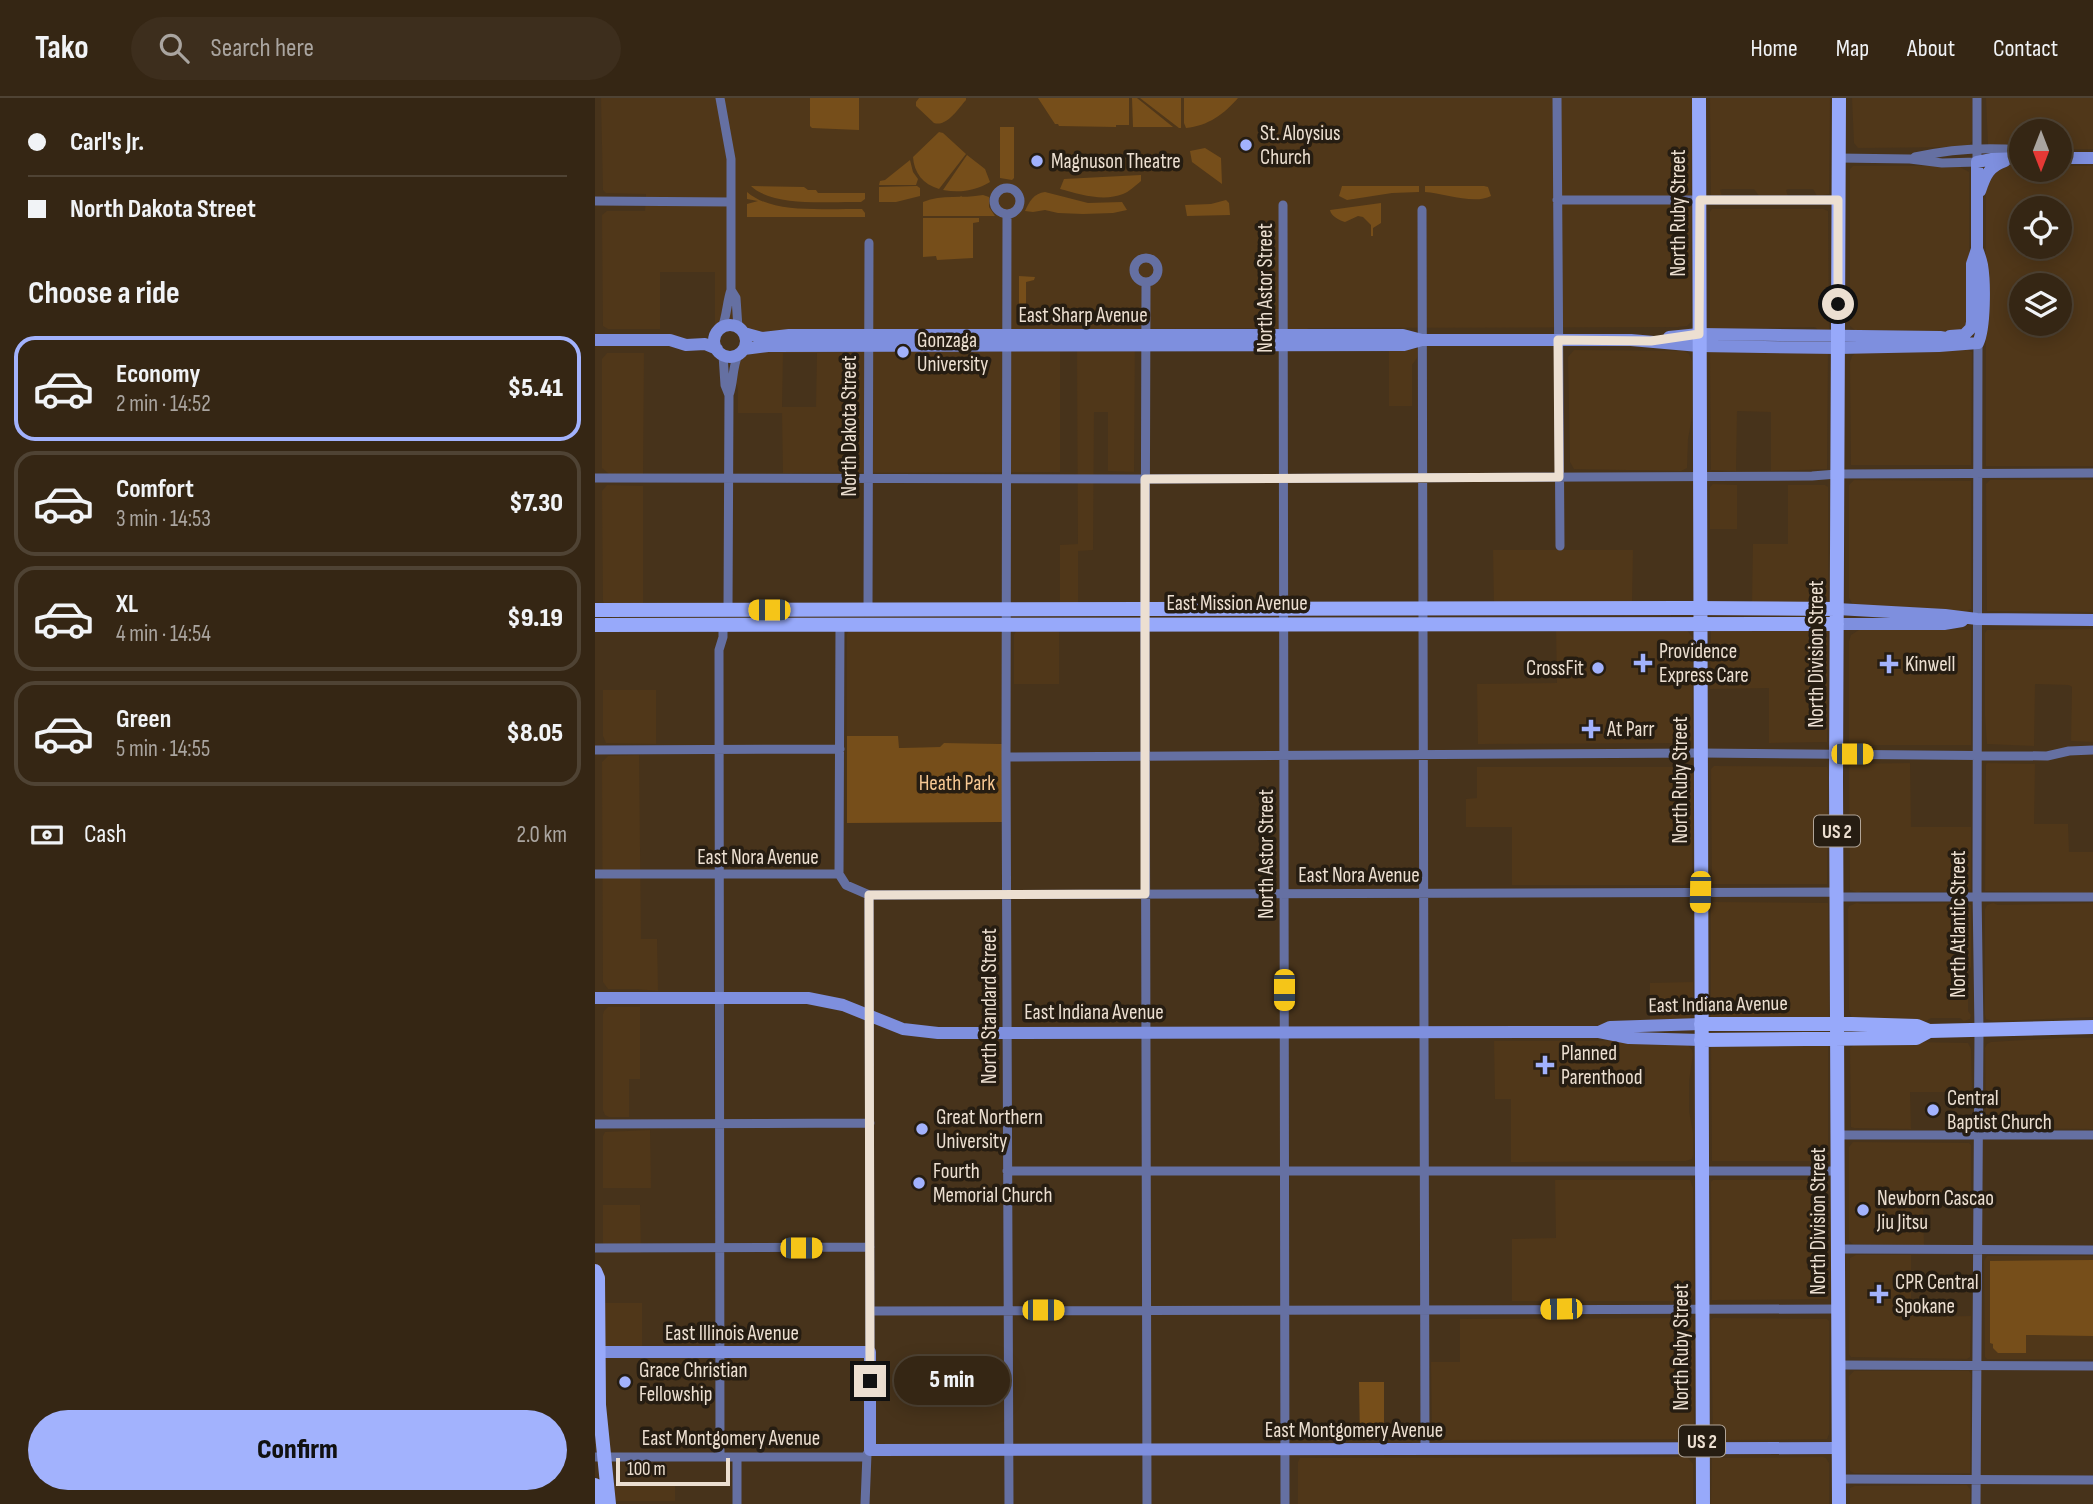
<!DOCTYPE html>
<meta charset="utf-8">
<style>
body{margin:0;font-family:"Sofia Sans Condensed",sans-serif;background:#3d2e1d;color:#f1f3f6;height:100vh;display:flex;flex-direction:column;font-size:26px;white-space:nowrap}
*{box-sizing:border-box;margin:0}
p{font-size:23px;color:#aaa5a0}
.icon{flex:none;width:38px;height:38px;fill:none;stroke:currentColor;stroke-width:2;stroke-linecap:round;stroke-linejoin:round}
.map{position:relative;flex:1;overflow:hidden}
.sheet{display:flex;flex-direction:column;background:#352614;width:595px}
.sheet>*{flex:none}
.guide{display:grid;align-content:center;height:154px;padding:0 28px;background:#352614}
.needle{width:46px;rotate:180deg}
.fabs{position:absolute;left:1414px;top:21px;display:grid;gap:14px}
.fabs a{display:grid;place-items:center;width:63px;height:63px;border-radius:50%;background:#352614;box-shadow:0 4px 18px #0003,0 0 0 2px #4f4334;font-size:35px}
.scale{position:absolute;left:21px;bottom:18px;width:114px;box-sizing:border-box;padding-left:7px;border:4px solid #ecdfd1;border-top:0;font-size:19px;line-height:24px;white-space:nowrap;color:#ecdfd1;-webkit-text-stroke:5px #261d12;paint-order:stroke}
.end{position:absolute;width:32px;height:32px;margin:-16px;border:9px solid #ecdfd1;background:#111;box-shadow:0 0 0 4px #111}
.from{border-radius:50%}
.bubble{position:absolute;height:49px;border-radius:24px;background:#352614;box-shadow:0 4px 18px #0003,0 0 0 2px #4f4334;font-size:23px;font-weight:800;line-height:49px;text-align:center}
.car{position:absolute;width:21px;height:42px;margin:-21px -10px;border-radius:9px;box-shadow:0 0 5px 2px #0007;background:linear-gradient(#f5c518 24%,#345 0 40%,#f5c518 0 76%,#345 0 86%,#f5c518 0)}
.guide b{display:flex;align-items:center;gap:24px;height:66px;font-size:26px}
.guide b+b{border-top:2px solid #4f4334}
.guide i{width:18px;height:18px;background:#f1f3f6}
ul{padding:0;list-style:none}
li{display:flex;align-items:center;gap:21px;height:105px;margin:0 14px 10px;padding:0 14px;border:4px solid #4f4334;border-radius:21px}
li div{flex:1}
li b{display:block;font-size:26px}
li em{font-style:normal;font-weight:800}
li.selected{border-color:#a2b2fd}
li>.icon{width:63px;height:63px;stroke-width:1.5}
h2{padding:0 28px;font-size:32px;line-height:84px}
.pay{display:flex;align-items:center;gap:18px;height:77px;padding:0 28px;font-size:26px}
.pay p{margin-inline-start:auto}
.primary-button{display:flex;gap:14px;margin-top:auto;padding:14px 28px}
.primary-button a{flex:1;height:80px;border-radius:42px;background:#a2b2fd;color:#111;font-size:28px;font-weight:800;line-height:80px;text-align:center}
header{display:flex;align-items:center;gap:42px;box-sizing:border-box;height:98px;padding:0 35px;background:#352614;border-bottom:2px solid #4f4334}
header strong{font-size:33px}
nav{display:flex;gap:38px;margin-inline-start:auto;font-size:24px}
.search{width:490px;height:63px;background:#3d2e1d;display:flex;align-items:center;gap:18px;box-sizing:border-box;padding:0 24px;border-radius:38px;color:#aaa5a0;font-size:26px}
main{display:flex;flex:1;min-height:0}
.map>svg:first-child{display:block}
.built{fill:#503719;fill-rule:evenodd}
.green{fill:#764e1a}
.lines{fill:none;stroke-linecap:round;stroke-linejoin:round}
.street{stroke:#6570a2;stroke-width:9}
.secondary{stroke:#7e8fde;stroke-width:12}
.primary{stroke:#97a9fa;stroke-width:14}
.route{stroke:#ecdfd1;stroke-width:9}
.poi-dot{fill:#a2b2fd;stroke:#261d12;stroke-width:2.5}
.labels{text-anchor:middle;stroke-width:7;stroke-linejoin:round;paint-order:stroke}
.shield{fill:#261d12;stroke:#b1a598;stroke-width:2}
.shield-label{font-size:19px;font-weight:bold;fill:#ecdfd1}
.poi-label{font-size:21px;fill:#ecdfd1;stroke:#261d12;text-anchor:start}
.street-label{font-size:21px;fill:#ecdfd1;stroke:#261d12}
.park-label{font-size:21px;fill:#f7c893;stroke:#261d12}
</style>
<header>
<strong>Tako</strong>
<div class="search"><svg class="icon" aria-label="search" viewBox="0 0 24 24"><circle cx="10" cy="10" r="6"/><path d="M15 15l6 6"/></svg>Search here</div>
<nav><a>Home</a><a>Map</a><a>About</a><a>Contact</a></nav>
</header>
<main>
<section class="sheet">
<div class="guide">
<b><i class="from"></i>Carl's Jr.</b>
<b><i></i>North Dakota Street</b>
</div>
<h2>Choose a ride</h2>
<ul>
<li class="selected"><svg class="icon" aria-label="car" viewBox="0 0 24 24"><path d="M5 17H2v-5l4-1 3-4h7l3 4 3 1v5h-3M9 17h6M6 11h13"/><circle cx="7" cy="17" r="2"/><circle cx="17" cy="17" r="2"/></svg><div><b>Economy</b><p>2 min · 14:52</p></div><em>$5.41</em></li>
<li><svg class="icon" aria-label="car" viewBox="0 0 24 24"><path d="M5 17H2v-5l4-1 3-4h7l3 4 3 1v5h-3M9 17h6M6 11h13"/><circle cx="7" cy="17" r="2"/><circle cx="17" cy="17" r="2"/></svg><div><b>Comfort</b><p>3 min · 14:53</p></div><em>$7.30</em></li>
<li><svg class="icon" aria-label="car" viewBox="0 0 24 24"><path d="M5 17H2v-5l4-1 3-4h7l3 4 3 1v5h-3M9 17h6M6 11h13"/><circle cx="7" cy="17" r="2"/><circle cx="17" cy="17" r="2"/></svg><div><b>XL</b><p>4 min · 14:54</p></div><em>$9.19</em></li>
<li><svg class="icon" aria-label="car" viewBox="0 0 24 24"><path d="M5 17H2v-5l4-1 3-4h7l3 4 3 1v5h-3M9 17h6M6 11h13"/><circle cx="7" cy="17" r="2"/><circle cx="17" cy="17" r="2"/></svg><div><b>Green</b><p>5 min · 14:55</p></div><em>$8.05</em></li>
</ul>
<div class="pay"><svg class="icon" aria-label="cash" viewBox="0 0 24 24"><path d="M3 7h18v10H3z"/><circle cx="12" cy="12" r="2"/></svg>Cash<p>2.0 km</p></div>
<div class="primary-button"><a>Confirm</a></div>
</section>
<div class="map">
<svg width="1498" height="1406" viewBox="0 0 1498 1406">
<rect width="100%" height="100%" fill="#47331b"/>
<path class="built" d="M6 0H1097L1096 224 1092 228 1083 229 714 230 708 233H670L663 230 540 231 539 374 513 373V314H499L498 452 483 453V508H465V447L483 446 482 253 465 254V374L188 375 187 315H143V291L141 285 144 261 154 252 153 232H120V174H65V231H13L8 228 7 117 12 113H50L51 96 11 95 8 92ZM188 255H222L221 309H187Z
M1115 0H1235L1234 96 1222 98 1218 91H1193L1191 92 1193 98H1164L1159 91H1128L1125 92 1127 98 1116 97Z
M1257 0H1378L1377 43 1373 48 1368 49 1263 50 1259 45Z
M1391 0H1498V51H1465V33H1426V50L1393 47Z
M1262 68H1363L1374 74V226L1368 235 1260 232 1255 228V71L1258 68Z
M1409 68H1426V72H1465V68H1498V368H1391V85L1394 78ZM1426 110H1465V149H1426ZM1426 187H1465V226H1426Z
M1117 111H1228L1233 113 1234 232 1224 233 1220 229 1115 231V114Z
M812 250 823 251 822 260 817 267V308H794V253H806Z
M979 252 1089 253 1094 256 1097 263V319L1093 341 1092 370 1086 373 979 371 975 364 973 259Z
M1373 252 1377 254 1376 367H1256L1255 264 1257 258 1261 255Z
M1115 254 1233 255 1232 371 1176 373V314L1142 313 1141 373 1116 372Z
M12 255H49L48 376H14L7 370V261Z
M1259 382 1376 383V511L1371 513 1312 511 1260 508 1257 505 1254 500V387Z
M1395 382H1498V514L1392 513 1391 386Z
M1118 386 1142 387V431H1115V389Z
M12 387 48 388V508L9 506 8 503 7 393Z
M1193 387H1230L1233 389V507H1157L1158 446H1193Z
M898 452H1038L1037 503 899 507Z
M961 530 1091 531 1098 540 1097 642 1091 645 883 646 882 586 962 585Z
M464 531V586H419V537L421 533Z
M1116 531 1233 533 1232 644 1174 645V590L1115 591Z
M1498 531V644L1476 643 1477 589 1474 587 1440 586 1439 648 1392 646 1390 618V535L1392 532Z
M1264 532H1376V647H1257L1254 644V543L1256 537Z
M254 533H405L407 536V646L349 645 345 649 303 650V638H252V536Z
M8 592H61V646L11 645 8 638Z
M44 657 46 841H62L63 893 42 891H13L8 884 7 664 13 658Z
M1315 665 1316 729H1376V791L1375 794 1266 793 1264 795 1255 792 1254 669 1259 666Z
M1392 665 1440 666 1439 726H1473L1474 754H1498V795L1390 793 1391 667Z
M1119 668 1232 669 1233 672 1232 786H1117L1116 671Z
M882 669H1092L1097 673 1098 676 1097 783 1090 787H917V729H871V701L882 700Z
M1118 804 1233 805 1234 920 1116 921V806Z
M1262 805 1266 806 1366 805 1376 807V869L1373 872V913L1376 917 1375 921 1369 923 1365 920H1336L1331 923 1263 922 1256 918 1254 911 1253 811 1254 808Z
M1398 805 1403 807 1498 805V919L1399 923 1391 921 1390 917V811L1392 807Z
M1098 884V914L1095 920 1090 922 1055 924V885Z
M13 909H45V981H34V1019H14L10 1017 8 1012V916L9 913Z
M1467 940H1498V1031L1391 1030 1390 950 1392 946 1396 944Z
M899 943H1013L1092 946 1097 952 1098 957 1094 983V1013L1098 1035V1057L1097 1061 1091 1063 916 1064V1001H900Z
M1318 944 1373 945 1376 951 1377 994H1315L1316 1031 1259 1030 1256 1029 1255 950 1259 947Z
M1116 947H1233V1061L1228 1063H1117Z
M55 1032 56 1090H8V1038L10 1034Z
M1258 1044 1374 1045 1376 1047V1102H1328L1329 1147 1258 1146 1254 1143V1049Z
M960 1082H1095L1098 1090 1099 1195 1096 1201 1091 1203H917V1141L961 1140Z
M1118 1082H1228L1232 1084 1233 1201 1117 1202 1116 1084Z
M8 1107H45L46 1155H8Z
M1316 1157V1209L1319 1219 1376 1218 1375 1259 1372 1261 1256 1259 1254 1256 1255 1160 1261 1157Z
M1392 1158H1498V1261H1392L1390 1259 1389 1163Z
M8 1205H47V1248H22L19 1249H12L9 1246Z
M1094 1220 1098 1224V1228L1099 1333 1093 1341 842 1342 837 1339 836 1264H865V1221Z
M1118 1220 1232 1221 1234 1223V1336L1232 1341 1118 1342 1116 1222Z
M1259 1273H1374L1376 1276 1375 1375H1259L1255 1373 1254 1278Z
M1088 1359 1093 1360 1098 1366V1406H703V1364L705 1360H709Z
M1228 1359 1231 1360 1234 1365V1406H1116L1117 1360Z
M17 1386H80V1403H19Z
M1372 1387 1375 1391V1406H1255V1390L1260 1388Z"/>
<path class="green" d="M215 0H264V32L217 30 215 28Z
M324 0H371V2C363 11 352 29 339 25L321 8V4Z
M443 0H534V27H521V29L464 28 463 26H460Z
M537 0H542L578 29H538Z
M545 0H586V30H584Z
M589 0H643C629 16 613 28 591 30L589 25Z
M405 29H419V80L417 82 405 80Z
M344 34 348 35 371 56 344 91C328 86 319 75 318 59Z
M610 50 626 60 627 86 597 64 595 53Z
M372 57 390 71 395 84C380 93 365 95 348 92Z
M315 62 318 74 323 81 321 87H284L285 83 290 82Z
M546 77V83C541 87 534 94 528 96 508 104 484 96 465 91L469 81Z
M156 88 209 89 213 92H221L223 95H270V101L266 104C235 103 179 110 156 88Z
M322 88 325 90V98L301 104H284V89Z
M747 88H824V94L797 95 752 102 744 98Z
M830 88H889L893 89 896 98C879 107 849 95 830 94Z
M152 94C178 117 233 110 267 111L270 115V119H152V106L163 103 152 101Z
M450 94 493 105 527 104 532 112 518 115 488 116 463 115 450 112 438 114 430 113C434 104 439 95 450 94Z
M388 97 394 99V109L400 118H328V104C347 96 367 101 388 97Z
M631 102 634 105 635 117 592 118 590 107 616 106Z
M786 105V125L778 130V138H776V127L768 119 763 118 750 124C744 122 736 118 735 112Z
M328 120H384V124L378 125V160L342 162 341 158 328 159Z
M424 178 440 179 439 182 431 184V213L435 219 493 220 500 216 508 220V225H424Z
M252 638H303L304 650 345 649 349 645 407 646V724L252 725Z
M1498 1162V1238L1431 1237V1255H1403L1398 1250V1246L1395 1245V1163Z
M764 1284H789V1342H765Z"/>
<g class="lines">
<path class="street" d="M125 0 136 61V192C132 203 132 217 127 230
M962 0 965 448
M1320 59C1355 51 1391 49 1426 52
M1243 60 1315 61 1347 65 1382 64V0
M399 103a13 13 0 1 1 26 0a13 13 0 1 1-26 0Z
M962 102H1243
M0 103 136 104
M688 107 690 1406
M827 112 830 1351
M412 116 411 659 414 1406
M539 172a12 12 0 1 1 24 0a12 12 0 1 1-24 0Z
M551 184 550 527 552 1406
M136 192 141 200 143 230
M128 257 130 287 134 297 133 512
M134 297C139 283 137 270 143 257
M0 380 550 381 1217 378 1242 376 1498 375
M273 512 274 145
M0 652 245 651
M411 659 1106 655 1452 658 1474 653 1498 652
M0 776H244L251 787 274 797 1242 794
M244 776 245 527
M274 797 275 1254
M1242 799H1498
M0 1026 275 1025
M1243 1037H1498
M412 1073H1243
M0 1150 275 1149
M1244 1151 1498 1152
M275 1213 1244 1211
M1244 1267 1498 1268
M125 1358 124 552 128 539V527
M0 1359H271
M1244 1381 1498 1382
M142 1406V1359
M270 1406 272 1356
M1381 1406 1384 933 1382 792 1383 242"/>
<path class="secondary" d="M1465 60H1498
M1385 93C1390 78 1394 68 1410 63
M1382 151C1384 156 1386 162 1387 167 1390 185 1390 230 1383 245
M119 243a16 16 0 1 1 32 0a16 16 0 1 1-32 0Z
M149 235 167 240 194 237H808L827 242
M1355 238 1369 237 1376 230 1377 224V166L1382 151V64L1397 61 1426 60
M1074 239 1104 236 1345 239 1363 242
M0 242H75L91 247 110 246 122 251
M149 251 173 248 809 247 827 242H1036L1104 248 1242 250 1344 248 1383 245
M1242 511 1350 517 1382 521 1498 522
M1242 526H1349L1367 523
M0 900H213L248 907 308 931 343 935 1004 934 1034 940 1106 942
M1004 934 1015 929 1106 926
M0 1254H275V1352L1244 1350"/>
<path class="primary" d="M1104 0 1108 1406
M1244 0 1241 681 1244 1406
M0 512 1094 510 1242 511
M0 527 1242 526
M1106 926H1257L1322 928 1334 933 1498 929
M1106 942 1321 940 1334 933
M0 1173 3 1180 4 1307 14 1406
M0 1387 2 1406"/>
</g>
<g class="lines">
<path class="route" d="M275 1283 274 797 550 796V381L964 379 963 242 1056 243 1104 236 1105 102H1243V206"/>
</g>
<g class="poi-dot">
<circle cx="651" cy="47" r="7"/>
<circle cx="442" cy="63" r="7"/>
<circle cx="308" cy="254" r="7"/>
<path d="M1044.5 554.5h7v7h7v7h-7v7h-7v-7h-7v-7h7z"/>
<path d="M1290.5 555.5h7v7h7v7h-7v7h-7v-7h-7v-7h7z"/>
<circle cx="1003" cy="570" r="7"/>
<path d="M992.5 620.5h7v7h7v7h-7v7h-7v-7h-7v-7h7z"/>
<path d="M946.5 956.5h7v7h7v7h-7v7h-7v-7h-7v-7h7z"/>
<circle cx="1338" cy="1012" r="7"/>
<circle cx="327" cy="1031" r="7"/>
<circle cx="324" cy="1085" r="7"/>
<circle cx="1268" cy="1112" r="7"/>
<path d="M1280.5 1185.5h7v7h7v7h-7v7h-7v-7h-7v-7h7z"/>
<circle cx="30" cy="1284" r="7"/>
</g>
<g class="labels">
<g class="shield">
<rect x="1219" y="717.5" width="46" height="31" rx="5"/>
<rect x="1084" y="1327.5" width="46" height="31" rx="5"/>
</g>
<g class="shield-label">
<text x="1242" y="740">US 2</text>
<text x="1107" y="1350">US 2</text>
</g>
<g class="poi-label">
<text x="665" y="42">St. Aloysius<tspan x="665" dy="24">Church</tspan></text>
<text x="456" y="70">Magnuson Theatre</text>
<text x="322" y="249">Gonzaga<tspan x="322" dy="24">University</tspan></text>
<text x="1064" y="560">Providence<tspan x="1064" dy="24">Express Care</tspan></text>
<text x="1310" y="573">Kinwell</text>
<text x="989" y="577" text-anchor="end">CrossFit</text>
<text x="1012" y="638">At Parr</text>
<text x="966" y="962">Planned<tspan x="966" dy="24">Parenthood</tspan></text>
<text x="1352" y="1007">Central<tspan x="1352" dy="24">Baptist Church</tspan></text>
<text x="341" y="1026">Great Northern<tspan x="341" dy="24">University</tspan></text>
<text x="338" y="1080">Fourth<tspan x="338" dy="24">Memorial Church</tspan></text>
<text x="1282" y="1107">Newborn Cascao<tspan x="1282" dy="24">Jiu Jitsu</tspan></text>
<text x="1300" y="1191">CPR Central<tspan x="1300" dy="24">Spokane</tspan></text>
<text x="44" y="1279">Grace Christian<tspan x="44" dy="24">Fellowship</tspan></text>
</g>
<g class="street-label">
<text transform="translate(1083 115) rotate(-90)" y="7">North Ruby Street</text>
<text transform="translate(670 190) rotate(-90)" y="7">North Astor Street</text>
<text x="488" y="224">East Sharp Avenue</text>
<text transform="translate(254 328) rotate(-90)" y="7">North Dakota Street</text>
<text x="642" y="512">East Mission Avenue</text>
<text transform="translate(1221 556) rotate(-90)" y="7">North Division Street</text>
<text transform="translate(1085 682) rotate(-90)" y="7">North Ruby Street</text>
<text transform="translate(671 756) rotate(-90)" y="7">North Astor Street</text>
<text x="163" y="766">East Nora Avenue</text>
<text x="764" y="784">East Nora Avenue</text>
<text transform="translate(1363 826) rotate(-90)" y="7">North Atlantic Street</text>
<text transform="translate(1123 906) rotate(-1)" y="7">East Indiana Avenue</text>
<text transform="translate(394 908) rotate(-90)" y="7">North Standard Street</text>
<text x="499" y="921">East Indiana Avenue</text>
<text transform="translate(1223 1123) rotate(-90)" y="7">North Division Street</text>
<text x="137" y="1242">East Illinois Avenue</text>
<text transform="translate(1086 1249) rotate(-90)" y="7">North Ruby Street</text>
<text x="759" y="1339">East Montgomery Avenue</text>
<text x="136" y="1347">East Montgomery Avenue</text>
</g>
<g class="park-label">
<text x="362" y="692">Heath Park</text>
</g>
</g>
</svg>
<div class="fabs">
<a><svg class="needle" viewBox="-14 -14 28 28"><path d="M0-13l5 13h-10z" fill="#e53935"/><path d="M0 13l5-13h-10z" fill="#aaa5a0"/></svg></a>
<a><svg class="icon" aria-label="locate" viewBox="0 0 24 24"><circle cx="12" cy="12" r="6"/><path d="M12 2v4M12 18v4M2 12h4M18 12h4"/></svg></a>
<a><svg class="icon" aria-label="layers" viewBox="0 0 24 24"><path d="M12 4l9 5-9 5-9-5zM3 14l9 5 9-5"/></svg></a>
</div>
<div class="scale">100 m</div>
<i class="end from" style="left:1243px;top:206px"></i>
<i class="end" style="left:275px;top:1283px"></i>
<div class="bubble" style="left:299px;top:1258px;width:116px">5 min</div>
<i class="car" style="left:174px;top:512px;rotate:270deg"></i>
<i class="car" style="left:1257px;top:656px;rotate:90deg"></i>
<i class="car" style="left:1105px;top:794px;rotate:181deg"></i>
<i class="car" style="left:689px;top:892px;rotate:180deg"></i>
<i class="car" style="left:206px;top:1150px;rotate:90deg"></i>
<i class="car" style="left:966px;top:1211px;rotate:269deg"></i>
<i class="car" style="left:448px;top:1212px;rotate:90deg"></i>
</div>
</main>
